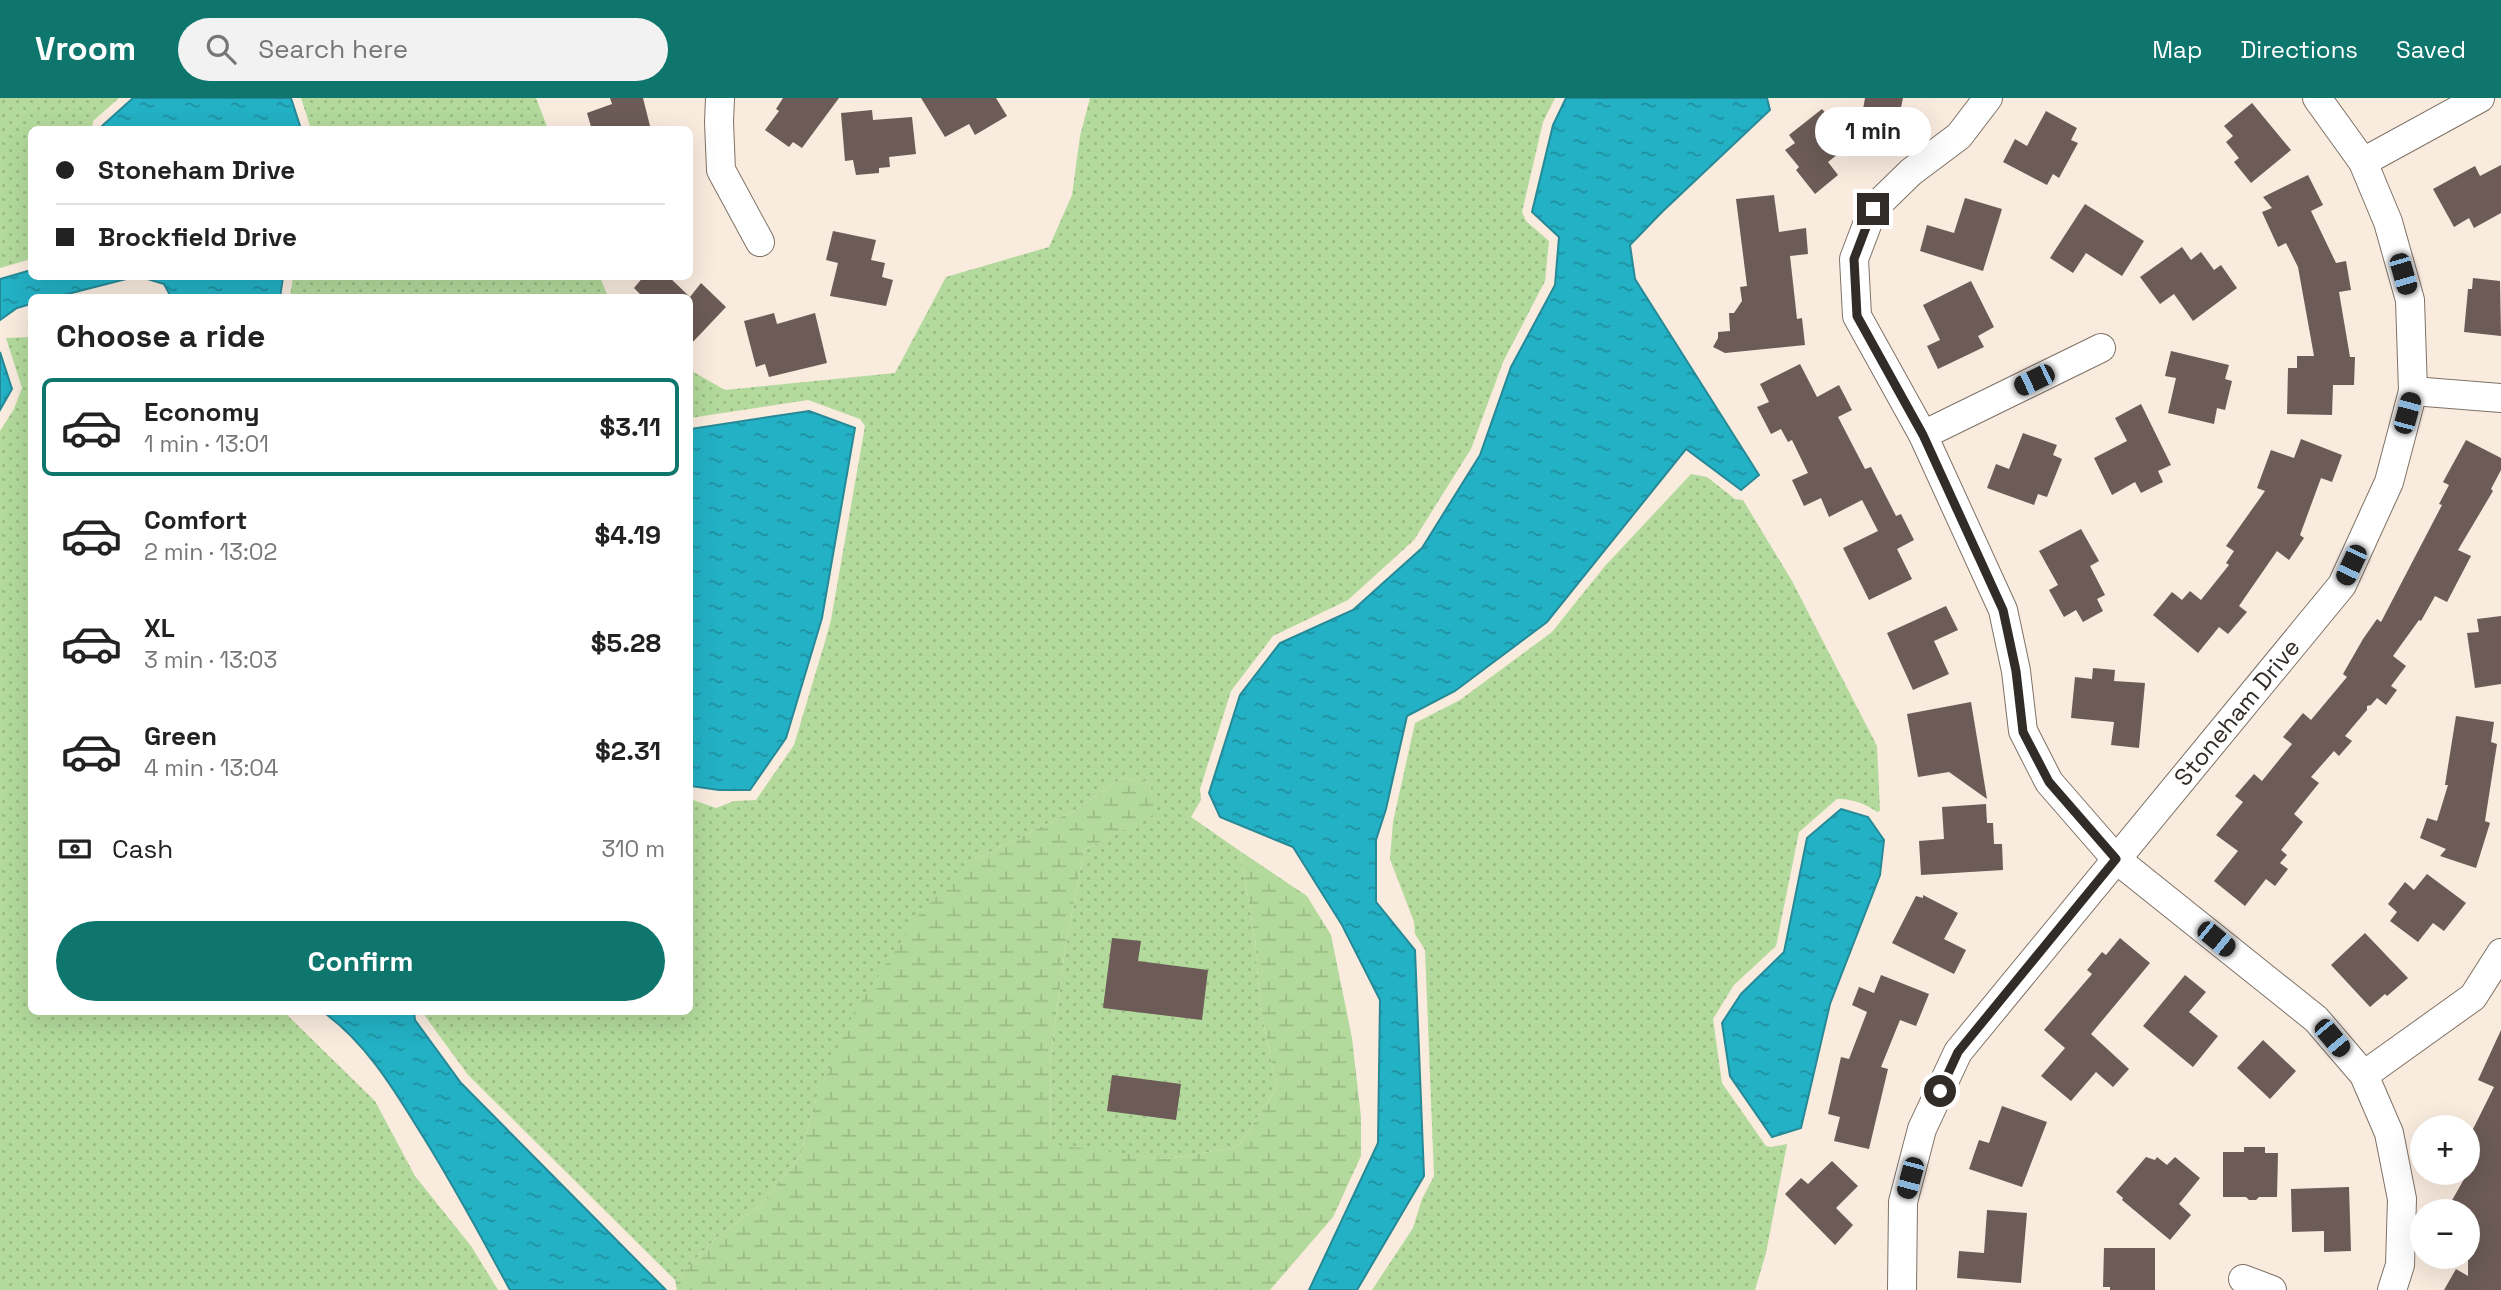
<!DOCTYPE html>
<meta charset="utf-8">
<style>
body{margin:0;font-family:"Space Grotesk",sans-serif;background:#f2f2f2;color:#222;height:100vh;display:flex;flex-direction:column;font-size:26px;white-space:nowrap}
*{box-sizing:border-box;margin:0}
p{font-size:23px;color:#767676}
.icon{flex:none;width:38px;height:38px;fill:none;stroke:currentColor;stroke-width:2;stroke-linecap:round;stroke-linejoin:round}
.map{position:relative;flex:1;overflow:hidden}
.details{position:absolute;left:28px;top:196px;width:665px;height:721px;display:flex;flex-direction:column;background:#fff;border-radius:10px;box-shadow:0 7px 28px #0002}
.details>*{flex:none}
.guide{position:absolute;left:28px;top:28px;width:665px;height:154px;border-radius:10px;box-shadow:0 7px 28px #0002;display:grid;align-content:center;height:154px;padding:0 28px;background:#fff}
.buttons{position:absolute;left:2410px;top:1017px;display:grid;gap:14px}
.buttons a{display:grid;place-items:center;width:70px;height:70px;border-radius:50%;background:#fff;box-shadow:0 7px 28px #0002;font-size:35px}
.end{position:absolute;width:32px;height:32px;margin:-16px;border:9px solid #312c27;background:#fff;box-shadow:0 0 0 4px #fff}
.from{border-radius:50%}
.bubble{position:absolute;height:49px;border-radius:24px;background:#fff;box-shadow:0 7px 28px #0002;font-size:23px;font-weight:600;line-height:49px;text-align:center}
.car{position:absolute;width:21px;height:42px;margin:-21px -10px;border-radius:9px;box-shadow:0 0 5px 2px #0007;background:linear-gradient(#222 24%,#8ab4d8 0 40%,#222 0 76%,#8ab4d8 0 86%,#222 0)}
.guide b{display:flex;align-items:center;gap:24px;height:66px;font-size:26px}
.guide b+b{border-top:2px solid #e0e0e0}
.guide i{width:18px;height:18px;background:#222}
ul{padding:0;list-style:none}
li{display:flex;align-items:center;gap:21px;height:98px;margin:0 14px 10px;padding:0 14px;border:4px solid transparent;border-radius:10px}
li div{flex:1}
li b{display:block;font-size:26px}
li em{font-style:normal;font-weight:600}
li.selected{border-color:#0f766e}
li>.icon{width:63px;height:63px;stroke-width:1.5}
h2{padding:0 28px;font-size:32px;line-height:84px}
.pay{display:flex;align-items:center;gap:18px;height:77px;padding:0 28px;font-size:26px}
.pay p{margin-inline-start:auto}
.action{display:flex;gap:14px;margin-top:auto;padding:14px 28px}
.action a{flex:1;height:80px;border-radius:42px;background:#0f766e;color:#fff;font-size:28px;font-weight:600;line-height:80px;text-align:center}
header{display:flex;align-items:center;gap:42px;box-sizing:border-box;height:98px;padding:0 35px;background:#0f766e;color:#fff}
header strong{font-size:33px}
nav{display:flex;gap:38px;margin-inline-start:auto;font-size:24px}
.search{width:490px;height:63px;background:#f2f2f2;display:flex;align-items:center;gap:18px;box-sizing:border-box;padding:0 24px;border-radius:38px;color:#767676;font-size:26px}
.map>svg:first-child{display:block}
.grass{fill:url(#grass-dots)}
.wetland{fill:url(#wetland-marsh)}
.water{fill:url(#water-ripples);stroke:#278996;stroke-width:2}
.building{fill:#6c5b57}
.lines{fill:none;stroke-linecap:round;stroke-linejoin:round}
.minor-casing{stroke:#7e7266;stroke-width:30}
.minor{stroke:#fff;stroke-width:28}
.route{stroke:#312c27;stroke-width:9}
.labels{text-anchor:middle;stroke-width:7;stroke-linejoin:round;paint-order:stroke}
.street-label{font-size:24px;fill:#312c27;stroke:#f9ebde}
</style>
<header>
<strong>Vroom</strong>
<div class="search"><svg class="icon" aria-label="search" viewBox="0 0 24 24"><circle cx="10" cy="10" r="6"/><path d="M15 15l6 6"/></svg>Search here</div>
<nav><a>Map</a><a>Directions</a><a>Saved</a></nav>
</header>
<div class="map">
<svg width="2501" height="1192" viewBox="0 0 2501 1192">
<defs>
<pattern id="grass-dots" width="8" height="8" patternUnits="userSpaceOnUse" patternTransform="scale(1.75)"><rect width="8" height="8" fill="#b3da9c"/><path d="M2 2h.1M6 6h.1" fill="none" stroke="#9abb86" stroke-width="1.8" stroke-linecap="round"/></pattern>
<pattern id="wetland-marsh" width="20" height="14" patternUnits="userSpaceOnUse" patternTransform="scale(1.75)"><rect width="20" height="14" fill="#b3da9c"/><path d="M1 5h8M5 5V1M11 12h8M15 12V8" fill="none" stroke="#9abb86"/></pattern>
<pattern id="water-ripples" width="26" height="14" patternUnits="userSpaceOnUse" patternTransform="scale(1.75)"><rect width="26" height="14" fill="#23b1c5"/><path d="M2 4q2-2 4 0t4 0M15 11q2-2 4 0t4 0" fill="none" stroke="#1f90a0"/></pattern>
</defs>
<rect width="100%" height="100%" fill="#f9ebde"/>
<path class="grass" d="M0 0H119L93 23 92 31 32 32 31 161 0 170Z
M301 0H536L548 31H311Z
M1090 0H1555L1543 24 1522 114 1526 123 1549 143 1545 183 1503 264 1471 351 1414 442 1348 502 1273 538 1231 593 1200 691 1201 702 1191 719 1240 753 1255 841 1260 909 1277 989 1238 1049 1166 1061 1051 1047 1050 963 1065 852 1084 752 1154 716 1150 684 1122 680 1075 712 976 761 816 1002 800 1058 761 1106 714 1142 675 1182 468 977 425 918 424 914H690V701L716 710 734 703 756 702 794 647 824 547 831 522 865 328 860 321 808 302 690 320V272L725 292 895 275 946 179 1049 149 1072 97 1080 38Z
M293 179H600L608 199H290Z
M31 239 32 914H284L375 1003 415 1078 471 1148 498 1192H0V333L14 311 22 290 6 240Z
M1691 376 1707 379 1735 401 1743 402 1792 483 1877 648 1880 713 1877 714C1867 706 1850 700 1837 701L1799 734 1776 848 1734 887 1713 921 1722 985 1766 1048 1771 1049 1787 1046 1766 1155 1755 1192H1372L1413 1130 1422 1101 1434 1078 1425 852 1415 836 1414 824 1390 761 1393 724 1415 625 1460 602 1552 534 1605 468Z"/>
<path class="wetland" d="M1122 680 1150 684 1155 716 1084 752 1065 852 1050 963 1051 1046 1166 1061 1238 1049 1277 989 1260 909 1255 841 1240 753 1307 798 1331 837 1352 940 1361 1019V1058L1333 1119 1270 1192H677L675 1182 714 1142 761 1106 800 1058 816 1002 854 914 921 814 976 761 1075 712Z"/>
<path class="water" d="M133 0H291L301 31H102V28Z
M1566 0H1767L1770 12 1662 114 1630 147 1635 181 1759 377 1741 392 1686 351 1547 524 1455 593 1407 618 1386 711 1376 742V804L1415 852 1424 1078 1357 1192H1309L1378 1045 1380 902 1342 827 1293 749 1220 719 1209 695 1240 597 1280 545 1353 512 1422 450 1480 357 1511 269 1555 187 1559 139 1532 114 1553 27Z
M31 172 32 178 134 179 56 199 32 200 31 206 17 210 0 222V181Z
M141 179H283L280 200 171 199 164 186Z
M0 254 12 291 0 312Z
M809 313 855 330 822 520 786 640 750 692H719L690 688V331Z
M1841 711 1868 719 1884 742 1880 777 1830 906 1801 1030 1772 1039 1730 978 1722 925 1741 896 1784 854 1807 740Z
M323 914H414L415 922 461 985 666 1192H510C480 1137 451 1082 417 1029 392 988 363 942 323 914Z"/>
<path class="building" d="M610 0H643L651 32H592L587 15 612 6Z
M783 0H839L802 50 793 44 789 49 765 32 779 13 776 11Z
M921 0H996L1007 18 975 37 969 26 945 39Z
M1865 0H1903L1898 24 1862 17Z
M2252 5 2291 52 2251 85 2234 64 2239 60 2226 44 2233 38 2224 28Z
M1822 11 1829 19 1837 13 1858 40 1828 64 1838 77 1815 96 1796 72 1799 69 1785 52 1795 45 1789 37Z
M872 12 873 22 912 19 916 56 889 59 890 69 879 70V75L856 77 853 62 845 63 841 15Z
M2046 13 2077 30 2071 42 2078 45 2059 80 2053 76 2047 87 2003 64 2015 41 2027 48Z
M2501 67V115L2474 130 2469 120 2454 129 2433 91 2475 68 2480 78Z
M2308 77 2323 107 2311 113 2336 165 2346 163 2351 192 2339 194 2350 259H2355L2354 287H2333L2332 317 2287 316 2288 270H2297V258H2314L2298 169 2286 145 2278 149 2262 114 2272 110 2263 99Z
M1774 97 1779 134 1806 130 1808 156 1790 158 1797 221 1802 220 1805 247 1725 255 1713 249 1718 240V234L1730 233 1729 215H1734L1742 203 1740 189 1747 188 1736 101Z
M1965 100 2002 111 1983 173 1920 153 1927 127 1954 135Z
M2085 106 2144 143 2122 178 2086 155 2073 175 2050 160Z
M833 133 876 142 871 162 885 165 882 179 893 182 886 208 830 198 838 165 826 162Z
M2182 149 2191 162 2201 154 2214 172 2221 167 2237 190 2193 223 2174 196 2160 206 2140 179Z
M644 178H668L690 199 701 185 726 209 690 247V200H644L634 190Z
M2473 180 2500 183 2501 238 2464 234 2468 191H2472Z
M1971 183 1994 229 1978 238 1984 249 1938 271 1927 248 1940 242 1923 207Z
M774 215 777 226 815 215 827 265 769 279 765 266 756 269 744 223Z
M2171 253 2229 267 2225 281 2232 283 2225 312 2217 310 2214 326 2168 315 2176 280 2165 278Z
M1800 266 1817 299 1839 287 1852 312 1838 319 1865 371 1871 369 1896 418 1901 416 1914 442 1897 451 1912 481 1869 502 1843 450 1878 433 1862 402 1829 419 1821 400 1804 408 1792 382 1808 375 1792 342 1788 344 1781 331 1771 336 1757 309 1769 304 1760 286Z
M2141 306 2171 367 2158 373 2163 384 2141 395 2135 384 2112 397 2094 360 2127 343 2115 320Z
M2023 335 2057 347 2053 357 2062 361 2047 399 2038 396 2034 407 1987 390 1996 366 2009 371Z
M2301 341 2342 357 2332 384 2321 380 2300 437 2304 440 2289 462 2277 453 2239 508 2247 514 2228 536 2219 529 2198 555 2153 517 2172 494 2182 502 2190 493 2201 502 2229 467 2226 465 2234 453 2226 448 2265 393 2257 390 2271 352 2294 360Z
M2466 342 2501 360V372L2491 391 2493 393 2458 452 2471 458 2447 504 2435 498 2421 523 2419 522 2393 558 2406 568 2391 588 2397 592 2386 607 2377 600 2371 607 2367 608V612L2345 638 2352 643 2339 658 2334 653 2311 679 2319 685 2294 716 2303 724 2281 752 2287 757 2280 765 2288 771 2275 788 2266 781 2245 808 2214 783 2238 753 2216 737 2243 704 2235 698 2254 676 2262 683 2292 646 2283 639 2303 615 2311 622 2347 579 2343 576 2363 541 2377 521 2381 524 2442 407 2439 406 2449 387 2443 384Z
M2081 431 2099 463 2090 468 2105 497 2097 501 2103 513 2083 524 2076 512 2064 519 2049 492 2058 487 2039 453Z
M1946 508 1958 532 1934 543 1949 576 1913 592 1887 535Z
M2501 518V586L2475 590 2467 535 2479 534 2477 521Z
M2093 570 2115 572 2114 583 2145 585 2139 650 2111 647 2114 624 2071 620 2075 579 2092 581Z
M1971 604 1980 658 1987 701 1949 674 1918 679 1907 616Z
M2456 618 2494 624 2491 644 2497 646 2485 723 2490 725 2476 770 2440 758 2446 751 2420 740 2427 720 2437 723 2448 687H2445Z
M1986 706 1987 725H1993L1994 746H2002L2003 772 1921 777 1919 743 1944 741 1942 709Z
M2427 776 2466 805 2444 833 2433 825 2418 844 2390 823 2397 814 2388 806 2405 784 2414 792Z
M1923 797 1958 815 1944 841 1966 852 1954 876 1892 845 1916 798 1923 800Z
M2365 835 2408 880 2387 898 2385 896 2370 909 2331 867Z
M1112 840 1141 843 1138 863 1208 872 1202 922 1103 910Z
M2120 840 2150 865 2091 936 2129 971 2113 989 2096 974 2071 1003 2041 978 2065 950 2044 932 2092 876 2087 872 2102 854 2106 857Z
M1881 877 1929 896 1916 928 1900 922 1881 969 1888 971 1869 1051 1834 1043 1840 1019 1828 1016 1841 959 1849 961 1867 914 1852 907 1859 889 1874 895Z
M2185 877 2206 894 2189 914 2218 938 2193 969 2143 928Z
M2501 932V1192H2444L2456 1171 2468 1178V1113H2446L2468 1074V1041L2494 989 2478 982Z
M2263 942 2296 973 2270 1001 2237 970Z
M1112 977 1181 986 1176 1022 1107 1013Z
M2002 1008 2047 1024 2022 1089 1969 1071 1979 1042 1989 1045Z
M2244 1049H2265V1055H2278L2277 1099H2259L2256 1102H2249L2246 1099H2223V1054H2244Z
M2146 1059 2155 1062 2157 1059 2167 1067 2175 1059 2200 1080 2179 1106 2191 1117 2170 1142 2122 1102 2123 1100 2116 1094Z
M1832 1063 1858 1088 1836 1110 1853 1127 1835 1147 1785 1096 1801 1080 1808 1086Z
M2349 1089 2351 1153 2324 1154V1133L2292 1134 2291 1091Z
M1987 1112 2027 1115 2021 1185 1957 1180 1959 1153 1984 1155Z
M2104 1150H2155V1192H2110V1189H2103Z"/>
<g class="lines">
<g class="minor-casing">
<g id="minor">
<path d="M720 0 719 24 721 72 760 144"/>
<path d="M1988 0 1959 38 1911 74 1873 111 1854 161 1857 218 1923 337 2003 512 2016 573 2023 633 2049 684 2116 761 2316 921 2364 977 2389 1035 2402 1101 2400 1167 2392 1192"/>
<path d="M2363 64 2480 0"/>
<path d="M2413 293 2501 300"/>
<path d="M1923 337 2101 250"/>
<path d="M2364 977 2473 899 2501 855"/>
<path d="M2243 1181 2272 1192"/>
<path id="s1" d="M1902 1192 1903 1104 1922 1031 1958 954 2342 487 2389 384 2413 293 2410 202 2388 124 2363 64 2317 0"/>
</g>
</g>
<use href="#minor" class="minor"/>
</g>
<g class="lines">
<path class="route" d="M1873 111 1854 161 1857 218 1923 337 2003 512 2016 573 2023 634 2049 684 2116 761 1958 954 1940 993"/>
</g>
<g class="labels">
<g class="street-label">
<text dy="8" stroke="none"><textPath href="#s1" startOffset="688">Stoneham Drive</textPath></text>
</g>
</g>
</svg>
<div class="buttons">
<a>+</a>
<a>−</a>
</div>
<i class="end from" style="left:1940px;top:993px"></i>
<i class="end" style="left:1873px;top:111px"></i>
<div class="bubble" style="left:1815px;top:9px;width:116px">1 min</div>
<i class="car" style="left:2403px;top:176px;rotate:164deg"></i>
<i class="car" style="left:2034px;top:282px;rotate:244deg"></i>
<i class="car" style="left:2407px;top:315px;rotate:15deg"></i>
<i class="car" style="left:2351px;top:467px;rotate:205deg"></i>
<i class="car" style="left:2216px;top:841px;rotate:129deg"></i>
<i class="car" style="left:2332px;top:940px;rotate:140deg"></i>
<i class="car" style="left:1910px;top:1080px;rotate:195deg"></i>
<div class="guide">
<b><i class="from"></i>Stoneham Drive</b>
<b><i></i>Brockfield Drive</b>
</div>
<section class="details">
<h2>Choose a ride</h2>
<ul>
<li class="selected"><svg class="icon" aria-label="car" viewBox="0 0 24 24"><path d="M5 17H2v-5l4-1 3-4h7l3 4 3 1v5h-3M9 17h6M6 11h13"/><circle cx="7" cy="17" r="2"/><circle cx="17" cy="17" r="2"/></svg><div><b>Economy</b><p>1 min · 13:01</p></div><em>$3.11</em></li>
<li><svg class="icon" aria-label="car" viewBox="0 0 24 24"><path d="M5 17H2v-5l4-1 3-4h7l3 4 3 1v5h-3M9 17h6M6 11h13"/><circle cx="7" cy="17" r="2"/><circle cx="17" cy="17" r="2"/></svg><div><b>Comfort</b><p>2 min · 13:02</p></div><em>$4.19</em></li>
<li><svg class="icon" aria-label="car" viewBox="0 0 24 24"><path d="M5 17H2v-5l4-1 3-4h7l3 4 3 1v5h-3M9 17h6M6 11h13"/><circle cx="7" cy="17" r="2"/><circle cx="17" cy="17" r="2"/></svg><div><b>XL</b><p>3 min · 13:03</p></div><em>$5.28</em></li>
<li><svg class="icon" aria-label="car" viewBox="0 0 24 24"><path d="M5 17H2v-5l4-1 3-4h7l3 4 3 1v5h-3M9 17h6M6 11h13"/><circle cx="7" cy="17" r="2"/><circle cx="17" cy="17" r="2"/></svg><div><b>Green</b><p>4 min · 13:04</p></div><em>$2.31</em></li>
</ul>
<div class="pay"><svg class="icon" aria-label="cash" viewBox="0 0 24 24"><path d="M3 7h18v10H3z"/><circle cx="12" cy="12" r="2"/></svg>Cash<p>310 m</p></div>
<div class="action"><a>Confirm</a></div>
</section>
</div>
